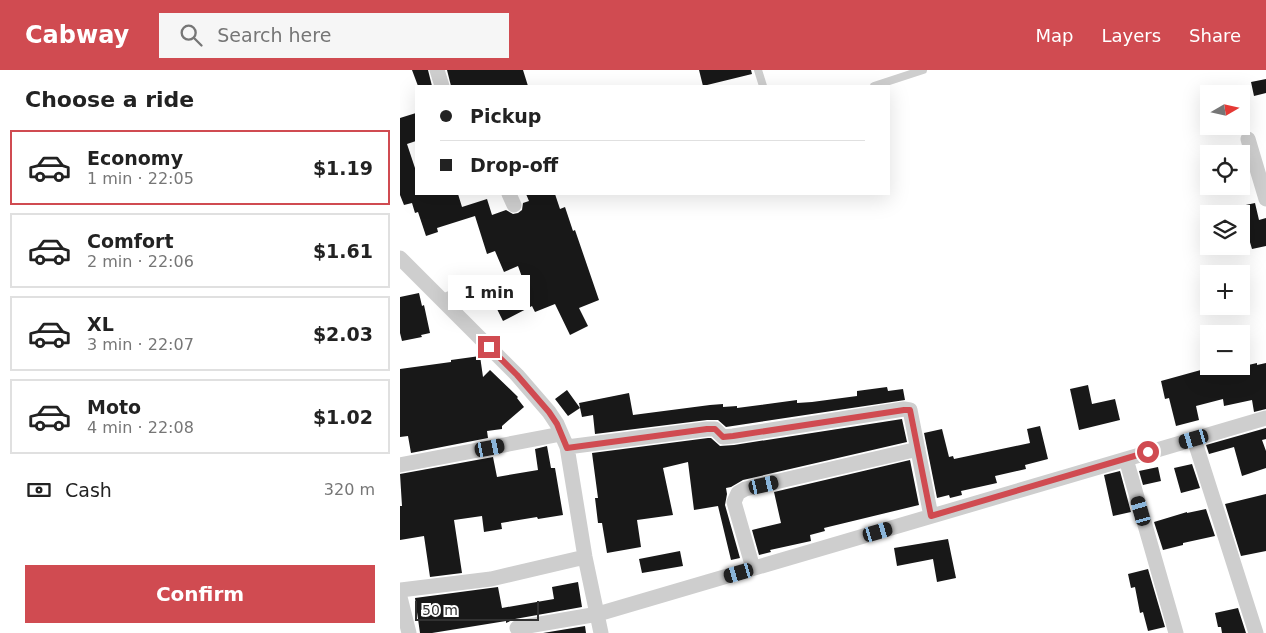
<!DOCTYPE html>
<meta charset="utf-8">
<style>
body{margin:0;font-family:"DejaVu Sans",sans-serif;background:#f6f6f6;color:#222;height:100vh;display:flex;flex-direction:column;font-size:19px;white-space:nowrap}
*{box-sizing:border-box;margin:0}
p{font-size:16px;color:#767676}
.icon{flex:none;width:28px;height:28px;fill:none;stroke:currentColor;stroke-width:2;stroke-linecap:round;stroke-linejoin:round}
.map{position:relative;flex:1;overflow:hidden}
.drawer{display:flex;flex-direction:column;background:#fff;width:400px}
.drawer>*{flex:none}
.hud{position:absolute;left:15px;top:15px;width:475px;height:110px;border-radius:0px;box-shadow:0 5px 20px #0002;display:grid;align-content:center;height:110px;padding:0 25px;background:#fff}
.needle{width:32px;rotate:81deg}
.fabs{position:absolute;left:800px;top:15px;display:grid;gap:10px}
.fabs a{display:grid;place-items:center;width:50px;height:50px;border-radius:0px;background:#fff;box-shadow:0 5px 20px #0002;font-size:25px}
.scale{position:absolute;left:15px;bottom:12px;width:124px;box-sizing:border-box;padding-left:5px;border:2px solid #313131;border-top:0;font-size:14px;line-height:18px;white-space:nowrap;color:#313131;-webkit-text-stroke:4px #fff;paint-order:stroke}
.end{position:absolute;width:22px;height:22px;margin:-11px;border:6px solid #d04b51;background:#fff;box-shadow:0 0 0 2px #fff}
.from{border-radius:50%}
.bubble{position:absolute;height:35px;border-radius:0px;background:#fff;box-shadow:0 5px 20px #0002;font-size:16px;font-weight:700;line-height:35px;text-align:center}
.car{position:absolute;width:15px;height:30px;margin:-15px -8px;border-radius:6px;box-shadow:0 0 4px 1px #0007;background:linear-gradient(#222 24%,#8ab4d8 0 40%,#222 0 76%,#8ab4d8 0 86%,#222 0)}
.hud b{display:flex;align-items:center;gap:18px;height:48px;font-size:19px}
.hud b+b{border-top:1px solid #e0e0e0}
.hud i{width:12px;height:12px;background:#222}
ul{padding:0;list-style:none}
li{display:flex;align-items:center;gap:15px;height:75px;margin:0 10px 8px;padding:0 15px;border:2px solid #e0e0e0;border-radius:0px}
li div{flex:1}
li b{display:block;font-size:19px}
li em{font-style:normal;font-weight:700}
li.active{border-color:#d04b51}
li>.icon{width:45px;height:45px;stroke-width:1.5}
h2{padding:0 25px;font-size:22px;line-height:60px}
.pay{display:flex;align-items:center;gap:12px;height:55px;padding:0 25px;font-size:19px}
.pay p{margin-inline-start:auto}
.cta{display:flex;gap:10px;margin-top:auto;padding:10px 25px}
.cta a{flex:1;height:58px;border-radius:0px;background:#d04b51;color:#fff;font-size:20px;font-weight:700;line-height:58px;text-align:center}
header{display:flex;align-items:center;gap:30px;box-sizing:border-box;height:70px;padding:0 25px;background:#d04b51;color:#fff}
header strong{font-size:24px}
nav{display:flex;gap:28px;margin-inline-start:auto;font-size:18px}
.search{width:350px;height:45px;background:#f6f6f6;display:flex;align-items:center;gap:12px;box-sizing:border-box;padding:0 18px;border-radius:0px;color:#767676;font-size:19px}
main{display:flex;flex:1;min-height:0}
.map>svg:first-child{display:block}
.building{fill:#181818}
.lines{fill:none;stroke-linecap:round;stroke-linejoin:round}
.lane{stroke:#cecece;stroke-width:8}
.street{stroke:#cecece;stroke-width:15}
.route{stroke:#d04b51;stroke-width:6}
</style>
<header>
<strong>Cabway</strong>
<div class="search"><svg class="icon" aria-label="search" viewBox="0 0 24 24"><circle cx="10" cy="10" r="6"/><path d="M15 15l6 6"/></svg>Search here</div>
<nav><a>Map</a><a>Layers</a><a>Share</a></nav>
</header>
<main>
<section class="drawer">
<h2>Choose a ride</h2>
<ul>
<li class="active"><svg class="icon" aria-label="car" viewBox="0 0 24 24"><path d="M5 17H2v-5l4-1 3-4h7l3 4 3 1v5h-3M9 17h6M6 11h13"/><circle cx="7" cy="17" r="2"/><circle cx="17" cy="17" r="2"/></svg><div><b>Economy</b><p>1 min · 22:05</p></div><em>$1.19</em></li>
<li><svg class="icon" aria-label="car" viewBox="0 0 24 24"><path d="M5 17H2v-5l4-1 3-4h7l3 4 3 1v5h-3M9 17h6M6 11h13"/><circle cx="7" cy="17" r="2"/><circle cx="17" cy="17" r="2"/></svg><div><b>Comfort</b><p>2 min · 22:06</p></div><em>$1.61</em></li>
<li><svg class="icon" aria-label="car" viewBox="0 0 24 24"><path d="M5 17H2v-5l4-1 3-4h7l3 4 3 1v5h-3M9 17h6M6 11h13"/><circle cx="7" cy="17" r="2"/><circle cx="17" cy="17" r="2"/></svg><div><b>XL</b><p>3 min · 22:07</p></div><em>$2.03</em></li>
<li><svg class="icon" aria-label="car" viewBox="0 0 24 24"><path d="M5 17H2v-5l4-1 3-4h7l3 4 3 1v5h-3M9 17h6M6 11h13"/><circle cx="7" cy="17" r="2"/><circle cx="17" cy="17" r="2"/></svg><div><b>Moto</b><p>4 min · 22:08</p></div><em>$1.02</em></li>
</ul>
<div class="pay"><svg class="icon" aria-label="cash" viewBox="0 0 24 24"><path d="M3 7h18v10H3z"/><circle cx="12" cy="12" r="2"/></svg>Cash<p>320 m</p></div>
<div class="cta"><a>Confirm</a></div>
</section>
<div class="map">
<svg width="866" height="563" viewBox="0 0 866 563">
<rect width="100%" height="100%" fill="#fff"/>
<path class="building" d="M12 0H28L32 16H18Z
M47 0H123L128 16H51Z
M299 0H351L352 4 303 16Z
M866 9V23L854 26 851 12Z
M16 43V71L7 74 16 101V124H58L62 137 87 129 92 145 106 140 113 144 118 143 122 140 123 133 129 131 126 124H155L160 139 165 137 173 161 175 160 199 230 179 238 188 256 170 265 155 234 135 242 132 236 103 251 96 237 127 221 118 196 104 202 95 181 87 184 75 146 37 158 38 162 26 166 18 142 15 143 12 133 4 135 0 125V48Z
M855 133 859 150 866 148V176L852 179 844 152H841V136Z
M19 223 22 236 24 235 30 263 21 265 22 267 2 271 0 263V227Z
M80 286 83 307 90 300 118 327 117 328 124 337 102 356V359L87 361 88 368 11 383 8 366 0 367V299L51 292V290Z
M857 293V295L866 293V339L854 342 852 330 824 336 823 329 796 336 799 350 776 356 769 328 765 329 761 311 808 298 809 304Z
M688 315 692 334 715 329 720 350 679 360 670 319Z
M487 317 488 321 503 319 505 330 326 357 318 350H307L195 364 193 345 182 347 179 333 229 323 233 345 310 335 323 334V337L337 336V338L397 330V333L412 332 457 326V321Z
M167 320 180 338 168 346 155 329Z
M502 349 507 372 343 410 331 417 326 418 327 424 325 435 340 488 331 490 318 436 294 440 288 392 263 398 273 445 237 450 241 477 207 483 202 453H198L195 428H198L192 383 308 368H311L320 376 334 375Z
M640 356 648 389 625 395 626 399 595 406 597 413 561 421 562 425 550 428 549 425 537 428 524 363 542 359 549 387 553 386 554 389 630 373 627 359Z
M866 358V369L862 370 866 381V398L842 406 834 377 809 384 806 375Z
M147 376 151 398H155L163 445 138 449 137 447 101 453 102 459 84 462 82 446 54 450 62 503 30 507 24 466 0 470V436H2L0 404 93 387 97 407 138 400 135 379Z
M510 390 519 435 424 458 425 461 410 465 411 471 370 480 371 482 359 485 352 460 381 453 374 422Z
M792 394 800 418 781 423 774 398Z
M758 397 761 411 743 415 739 401Z
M720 401 731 442 713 446 704 405Z
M866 424V481L841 486 825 434Z
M806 439 815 466 783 473V475L763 480 754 452 787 442V443Z
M548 469 556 508 537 512 533 489 497 496 494 478Z
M280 481 283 496 242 503 239 489Z
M748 499 765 557 748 561 743 542 740 543 735 517 731 518 728 504Z
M178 512 182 537 115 549 106 553V551L32 563H20L15 528 98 517 102 538 154 529 152 517Z
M838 538 846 563H822L821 557H818L815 543Z
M185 556 186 563H143Z"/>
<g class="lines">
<path class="lane" d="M358 0 363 16
M474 16 523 0"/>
<path class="street" d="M37 0 42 16
M848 69 866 129
M109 124 114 135
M0 188 117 305 149 342 157 354 167 377 185 487 201 563
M44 231 86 214
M794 369 856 563
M167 377 307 359H315L323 367 333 366 504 339 510 340 531 446
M726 389 776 563
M0 395 161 364
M353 498 334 432 338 423 345 419 518 379
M0 520 91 509 185 487
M0 527 9 563
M117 558 198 544 866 348"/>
</g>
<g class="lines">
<path class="route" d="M89 277 117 305 149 342 157 354 167 378 307 359H315L323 367 333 366 504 340H510L531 446 748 382"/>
</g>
</svg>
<div class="fabs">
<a><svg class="needle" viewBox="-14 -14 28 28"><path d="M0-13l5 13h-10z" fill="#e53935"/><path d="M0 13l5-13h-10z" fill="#767676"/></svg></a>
<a><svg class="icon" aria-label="locate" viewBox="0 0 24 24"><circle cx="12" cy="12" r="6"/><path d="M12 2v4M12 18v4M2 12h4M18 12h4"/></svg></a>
<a><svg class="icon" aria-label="layers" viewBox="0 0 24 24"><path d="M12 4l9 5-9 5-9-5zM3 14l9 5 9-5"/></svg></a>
<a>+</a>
<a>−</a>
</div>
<div class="scale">50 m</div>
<i class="end from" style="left:748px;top:382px"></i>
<i class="end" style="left:89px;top:277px"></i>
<div class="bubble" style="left:48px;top:205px;width:82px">1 min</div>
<i class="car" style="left:794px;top:369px;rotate:254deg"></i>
<i class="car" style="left:90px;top:378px;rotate:79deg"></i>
<i class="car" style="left:364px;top:415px;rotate:77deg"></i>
<i class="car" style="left:741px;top:441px;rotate:344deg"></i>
<i class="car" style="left:478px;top:462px;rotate:74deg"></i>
<i class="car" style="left:339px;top:503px;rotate:254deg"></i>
<div class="hud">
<b><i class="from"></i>Pickup</b>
<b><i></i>Drop-off</b>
</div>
</div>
</main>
